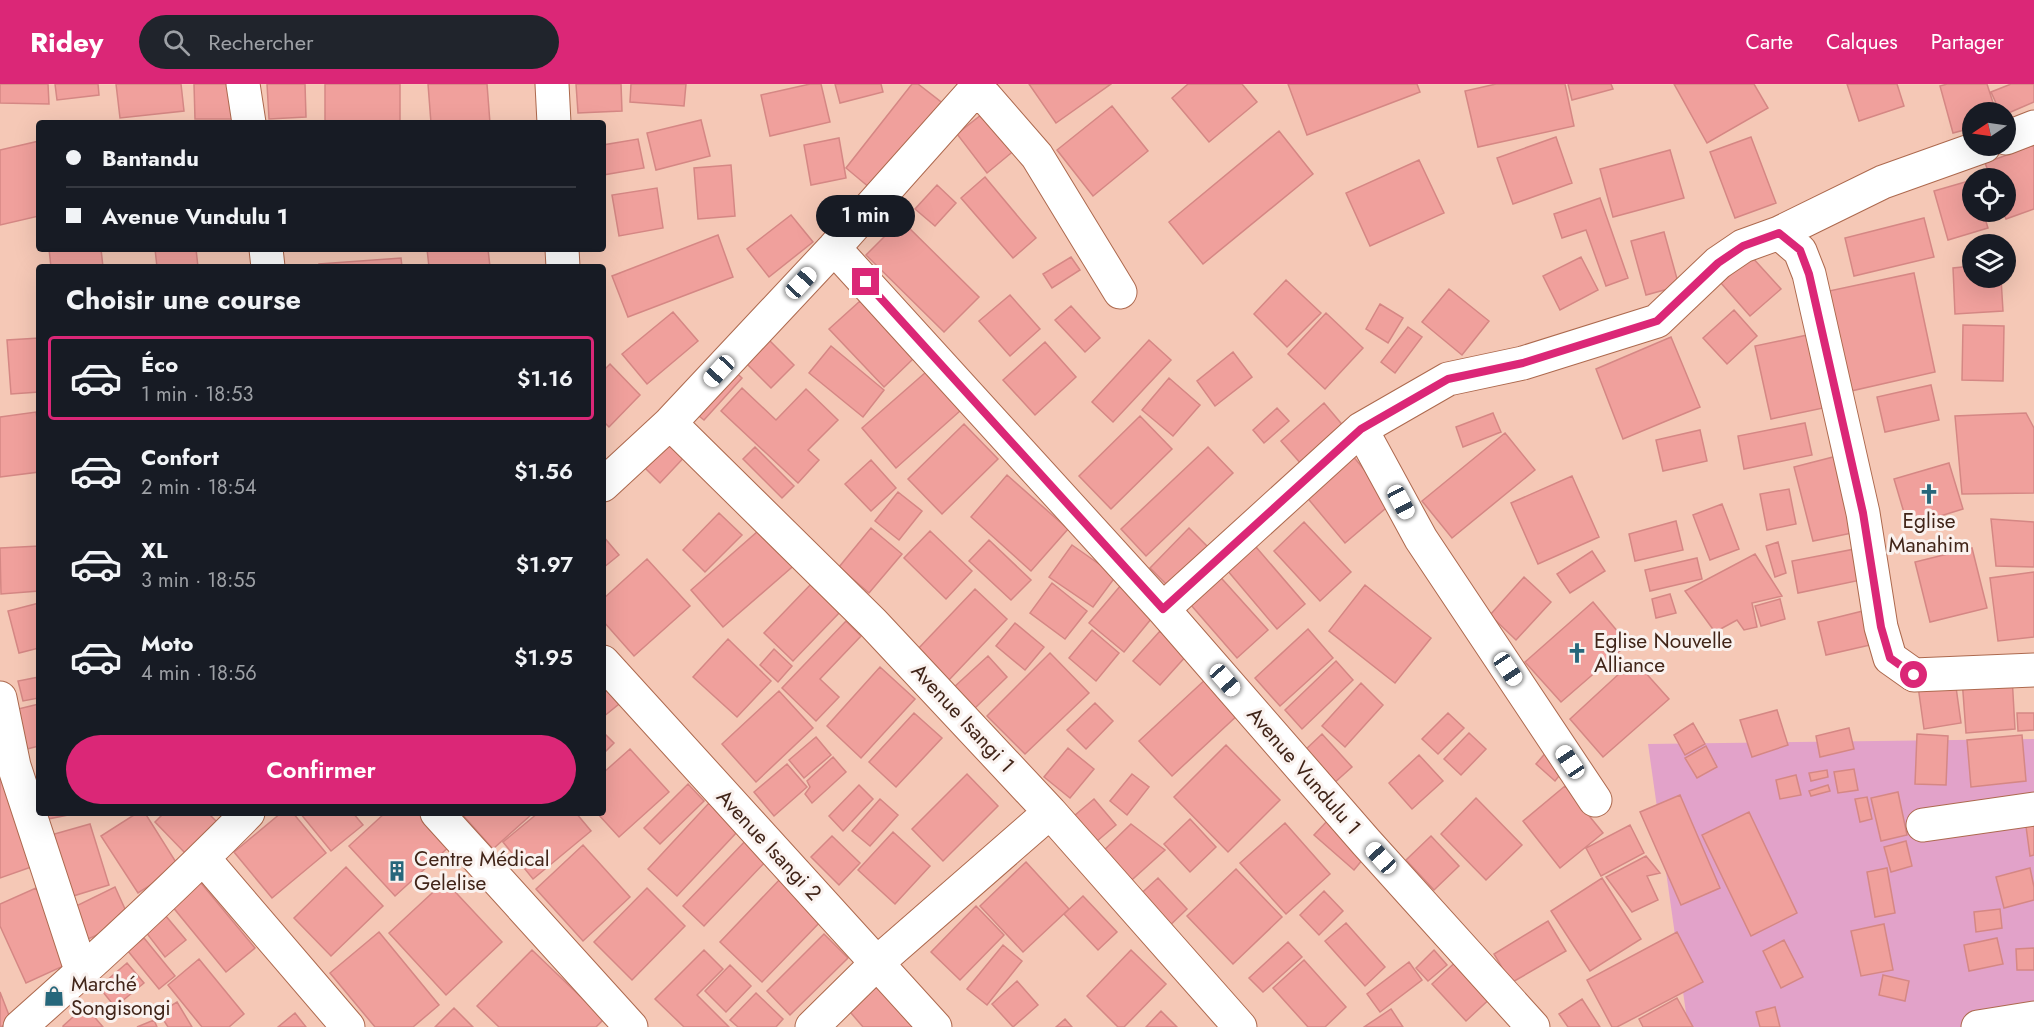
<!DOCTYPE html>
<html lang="fr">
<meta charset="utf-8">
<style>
body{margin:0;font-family:Jost,sans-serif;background:#20242c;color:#f1f3f6;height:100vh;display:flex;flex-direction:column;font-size:22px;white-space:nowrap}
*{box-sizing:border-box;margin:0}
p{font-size:20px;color:#9ea1a6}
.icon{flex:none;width:33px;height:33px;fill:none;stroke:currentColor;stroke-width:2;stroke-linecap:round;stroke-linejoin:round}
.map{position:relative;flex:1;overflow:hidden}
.details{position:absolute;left:36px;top:180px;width:570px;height:552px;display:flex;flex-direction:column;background:#171b24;border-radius:6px;box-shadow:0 6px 24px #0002}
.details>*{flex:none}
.banner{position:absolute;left:36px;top:36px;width:570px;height:132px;border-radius:6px;box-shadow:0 6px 24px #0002;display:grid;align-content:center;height:132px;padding:0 30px;background:#171b24}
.needle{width:39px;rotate:257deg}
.controls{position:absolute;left:1962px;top:18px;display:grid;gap:12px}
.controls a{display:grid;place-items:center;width:54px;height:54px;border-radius:50%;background:#171b24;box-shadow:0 6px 24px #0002;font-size:30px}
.end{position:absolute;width:27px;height:27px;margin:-14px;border:8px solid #db2777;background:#fff;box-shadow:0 0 0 3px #fff}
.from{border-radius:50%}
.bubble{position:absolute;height:42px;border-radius:21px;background:#171b24;box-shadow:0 6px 24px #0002;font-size:20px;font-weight:600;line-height:42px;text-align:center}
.car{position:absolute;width:18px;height:36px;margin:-18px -9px;border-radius:8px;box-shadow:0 0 4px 2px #0007;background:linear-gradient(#fff 24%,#345 0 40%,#fff 0 76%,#345 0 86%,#fff 0)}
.banner b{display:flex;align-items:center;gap:21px;height:57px;font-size:22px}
.banner b+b{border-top:2px solid #363941}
.banner i{width:15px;height:15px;background:#f1f3f6}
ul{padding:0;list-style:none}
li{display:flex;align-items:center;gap:18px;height:84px;margin:0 12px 9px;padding:0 18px;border:3px solid transparent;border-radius:6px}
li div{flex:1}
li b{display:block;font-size:22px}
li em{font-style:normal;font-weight:600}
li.current{border-color:#db2777}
li>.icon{width:54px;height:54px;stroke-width:1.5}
h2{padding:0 30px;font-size:27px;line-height:72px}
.button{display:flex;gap:12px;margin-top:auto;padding:12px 30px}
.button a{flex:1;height:69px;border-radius:36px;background:#db2777;color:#fff;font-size:24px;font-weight:600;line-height:69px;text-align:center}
header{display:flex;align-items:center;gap:36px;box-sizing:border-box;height:84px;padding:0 30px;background:#db2777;color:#fff}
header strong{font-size:28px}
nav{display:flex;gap:33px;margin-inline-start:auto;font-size:21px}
.search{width:420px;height:54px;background:#20242c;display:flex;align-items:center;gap:15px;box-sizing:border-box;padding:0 21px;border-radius:33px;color:#9ea1a6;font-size:22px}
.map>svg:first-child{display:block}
.green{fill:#e2a2c9}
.building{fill:#f0a09c;stroke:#d58784;stroke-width:1.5}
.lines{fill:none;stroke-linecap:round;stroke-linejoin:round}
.minor-casing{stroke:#ad694e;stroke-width:35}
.minor{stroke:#fff;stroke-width:33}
.route{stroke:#db2777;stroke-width:8}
.labels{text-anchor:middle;stroke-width:6;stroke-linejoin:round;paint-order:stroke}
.poi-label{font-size:21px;fill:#412519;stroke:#faf2ef;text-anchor:start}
.street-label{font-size:21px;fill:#412519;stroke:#faf2ef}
</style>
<header>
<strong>Ridey</strong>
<div class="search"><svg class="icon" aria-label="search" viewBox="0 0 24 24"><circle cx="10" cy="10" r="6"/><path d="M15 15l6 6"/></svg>Rechercher</div>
<nav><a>Carte</a><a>Calques</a><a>Partager</a></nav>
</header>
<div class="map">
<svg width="2034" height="943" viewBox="0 0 2034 943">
<rect width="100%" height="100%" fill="#f5c8b6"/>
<path class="green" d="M2034 655V943H1688L1648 660Z"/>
<path class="building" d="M0 0H48L49 20 0 19Z
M55 0H98L99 11 57 16Z
M116 0H181L184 27 120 34Z
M194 0H232V35H195Z
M267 0H305L306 33 269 35Z
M325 0H400V39H325Z
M428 0H487L490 39H431Z
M576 0H621L622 27 578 29Z
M631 0H686L684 22 630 18Z
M810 0H821L830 38 770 52 761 11Z
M835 0H881L883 8 840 19Z
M912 0H918L945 21 876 109 846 84Z
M1029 0H1111L1056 39Z
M1188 0H1242L1257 18 1209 58 1172 14Z
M1288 0H1417L1420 8 1307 51Z
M1496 0H1565L1574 42 1478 63 1465 7Z
M1568 0H1611L1613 5 1572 16Z
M1674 0H1754L1768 24 1707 59Z
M1847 0H1897L1904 22 1859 37Z
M1947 0H1987L1996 28H1972V44L1953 49 1940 2Z
M2011 0H2034V18L2006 30V28H2000L1991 8Z
M1112 22 1148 67 1093 112 1057 66Z
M986 27 1016 65 987 89 957 50Z
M701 36 710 72 656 86 647 49Z
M1279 47 1313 90 1203 180 1169 138Z
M1556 53 1572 99 1513 120 1497 74Z
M1751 53 1776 119 1735 134 1710 68Z
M839 54 846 94 811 101 804 61Z
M638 55 644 84 603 91V61Z
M39 57V132L0 141V66Z
M2034 61V125L2006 135 2003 128H2006V94H1991L1985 79Z
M1670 66 1684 114 1613 133 1600 85Z
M1419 76 1444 129 1370 162 1346 109Z
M731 81 735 132 698 135 694 84Z
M985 93 1036 154 1013 174 961 114Z
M1972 96V128H1983L1988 144 1948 156 1934 107Z
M937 101 956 119 935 142 915 125Z
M657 104 663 144 619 152 612 111Z
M1600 114 1628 194 1606 202 1586 146 1562 154 1554 130Z
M791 131 813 158 769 193 747 165Z
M1924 134 1934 173 1854 192 1845 154Z
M901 136 979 213 944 248 866 171Z
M1664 148 1679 202 1646 211 1631 157Z
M718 151 733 193 628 233 612 192Z
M49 165H101L103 183H51Z
M155 165H196L198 183H157Z
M427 165H488L490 183H429Z
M1751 172 1781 205 1750 232 1721 199Z
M1071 173 1080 186 1052 204 1043 190Z
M1581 173 1598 206 1560 226 1543 192Z
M401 174 402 183H319V180Z
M1972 182V194H2001L2003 227 1955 230 1953 184Z
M1914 189 1935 288 1851 307 1829 207Z
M1286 196 1321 229 1287 263 1254 230Z
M1449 205 1489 237 1462 271 1422 238Z
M1010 211 1040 245 1010 272 979 237Z
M860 217 913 275 884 303 829 245Z
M1380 220 1403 234 1388 259 1366 245Z
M1071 222 1100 254 1085 268 1055 236Z
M1734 226 1757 252 1727 280 1703 254Z
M673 228 698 257 647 300 622 270Z
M1326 229 1363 264 1325 305 1288 270Z
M1963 241 2004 242 2003 297 1962 296Z
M1408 243 1422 253 1395 289 1381 278Z
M1812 250 1828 323 1771 335 1755 262Z
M1671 253 1700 323 1623 355 1596 285Z
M39 254V308L11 310 7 256Z
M768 255 794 281 771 304 746 279Z
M1149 256 1171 276 1113 338 1092 318Z
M1045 258 1076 293 1035 331 1003 296Z
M831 262 884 306 863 333 809 289Z
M1233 268 1252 293 1215 322 1197 297Z
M610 280 640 311 609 343 603 337V287Z
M729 282 742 294 704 336 690 325Z
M926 288 960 327 896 384 862 344Z
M1169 294 1200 321 1173 352 1142 326Z
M1931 301 1939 336 1885 348 1877 313Z
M742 304 776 336 806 305 838 336 808 366 819 376 798 399 721 327Z
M1324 319 1345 344 1302 381 1281 357Z
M1277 324 1289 337 1264 359 1253 346Z
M36 328 39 350V388L0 393V333Z
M1493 329 1501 348 1463 363 1456 343Z
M2026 329 2034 344V409L1962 410 1955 332Z
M1140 332 1172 365 1111 425 1079 392Z
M1805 339 1812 371 1744 385 1738 352Z
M964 340 998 375 942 430 908 395Z
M1700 346 1707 377 1663 387 1656 356Z
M672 349 690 367 660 399 642 381Z
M1505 349 1535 386 1452 454 1422 417Z
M755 363 794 402 782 414 743 375Z
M1208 363 1233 389 1146 472 1121 445Z
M1352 371 1392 419 1345 459 1305 411Z
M1837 372 1857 448 1813 457 1794 383Z
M871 376 896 404 871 427 845 400Z
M1949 379 1963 425 1908 442 1894 395Z
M1007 391 1068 445 1031 487 971 433Z
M1572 392 1599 453 1538 480 1511 419Z
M1789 405 1796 440 1767 446 1760 410Z
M898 408 922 427 899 456 875 437Z
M1722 420 1739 465 1710 476 1693 431Z
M719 429 742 451 705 488 683 466Z
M1991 435 2034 438V483L1996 482Z
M1676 437 1683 466 1635 477 1629 450Z
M1304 438 1351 488 1320 517 1274 467Z
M766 440 798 478 723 543 691 506Z
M871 444 902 470 869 509 839 483Z
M1189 444 1208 463 1169 503 1150 484Z
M930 447 972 487 946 515 904 474Z
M603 452 619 471 603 484Z
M989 456 1031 496 1011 516 969 477Z
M1250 456 1305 520 1277 545 1222 480Z
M1778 458 1786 489 1775 493 1766 462Z
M1072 461 1116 492 1093 523 1049 493Z
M39 462V507L1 510 0 464Z
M1972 464 1987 524 1930 538 1915 478Z
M1855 465 1861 496 1798 509 1792 477Z
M1592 467 1605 487 1570 509 1557 490Z
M1755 470 1782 512 1752 519 1757 543 1744 546 1737 536 1715 548 1685 507Z
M1697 474 1702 495 1650 507 1645 486Z
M647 475 690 522 634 572 603 537V515Z
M1214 486 1268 546 1237 574 1184 513Z
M2034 488V553L1998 557 1990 494Z
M1524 493 1551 518 1516 556 1490 531Z
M812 499 841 527 793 577 764 549Z
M1052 499 1087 527 1065 555 1030 529Z
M1121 501 1156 529 1124 568 1089 539Z
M1365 501 1431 554 1395 599 1329 547Z
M975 505 1007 535 949 596 917 566Z
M1670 510 1676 529 1656 534 1652 515Z
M1780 515 1785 535 1761 542 1755 522Z
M1593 518 1628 560 1561 618 1525 578Z
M39 519V564L19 569 8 527Z
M1871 525 1879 559 1826 571 1818 538Z
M846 537 861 552 820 595 839 613 816 637 782 604Z
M1015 539 1044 563 1025 586 996 562Z
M1308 545 1333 574 1280 622 1255 594Z
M1092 546 1119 569 1096 597 1069 574Z
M1160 547 1187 571 1160 601 1133 577Z
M728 555 771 597 737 633 693 593Z
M774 565 792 582 778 598 760 581Z
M1050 569 1089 609 1025 670 987 632Z
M988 572 1007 593 973 626 953 604Z
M1634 576 1669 615 1603 673 1570 635Z
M1336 577 1353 596 1302 645 1285 626Z
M880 583 915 615 861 674 827 642Z
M2012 592 2015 645 1966 649 1962 595Z
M39 593V614L23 617 18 597Z
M1207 594 1240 629 1172 692 1139 657Z
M1955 596 1961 639 1924 645 1918 602Z
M1361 599 1383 621 1345 663 1322 642Z
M603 602 624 616 603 633Z
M779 607 813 644 756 698 722 660Z
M1095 619 1113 637 1086 665 1067 646Z
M39 620V662L27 665 18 625Z
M1777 626 1788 661 1752 673 1740 636Z
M914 629 942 654 896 703 869 678Z
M1448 629 1464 644 1438 670 1422 655Z
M2017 629H2034V646L2018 647Z
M1693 639 1705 660 1685 671 1674 651Z
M1849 644 1854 665 1820 673 1816 652Z
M603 648 614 659 603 670Z
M1469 649 1486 665 1461 691 1444 675Z
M1322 650 1352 683 1333 700 1303 668Z
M1917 650 1948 652 1946 701 1915 700Z
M2022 651 2026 697 1971 703 1967 656Z
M816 653 831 671 804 694 789 676Z
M1226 661 1280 716 1228 768 1174 713Z
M1706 662 1717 683 1697 694 1685 674Z
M1068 664 1094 685 1070 714 1044 693Z
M630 665 669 708 619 753 597 729H603V689Z
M1548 666 1567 682 1555 697 1536 680Z
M1419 671 1443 697 1412 725 1389 699Z
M833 673 846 688 812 719 805 710 810 703 807 697Z
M787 680 807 703 774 732 754 708Z
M1854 685 1858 706 1838 709 1834 688Z
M1827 686 1828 693 1811 697 1809 689Z
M967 690 998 722 943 777 912 745Z
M1132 690 1149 703 1127 731 1110 717Z
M1796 691 1801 711 1780 715 1776 696Z
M2 693 34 782 0 794V694Z
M688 700 704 717 660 760 644 744Z
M859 701 873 715 843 747 829 732Z
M1828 701 1830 707 1811 712 1809 707Z
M1565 702 1603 749 1560 784 1523 737Z
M1898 708 1907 751 1881 757 1871 714Z
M1680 711 1720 804 1681 821 1640 728Z
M1867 713 1872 735 1860 738 1855 715Z
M1476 714 1522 761 1486 796 1441 750Z
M880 715 898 731 870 762 852 747Z
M1094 715 1116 741 1090 763 1068 737Z
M709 719 738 747 677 812 648 785Z
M1749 728 1797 829 1751 852 1702 751Z
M47 729H78L48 735Z
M137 729H145L179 783 138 809 101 752Z
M164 729H208L217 738 186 770 155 738Z
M281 729H293L326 769 272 814 234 768Z
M300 729H353L363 741 331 767Z
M385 729H424L452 760 395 812 349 762Z
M461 729H531L532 730 493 765Z
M538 729H576L591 747 533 795 503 758Z
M2034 734V771L2030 772 2025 735Z
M1190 735 1216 763 1190 788 1164 760Z
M1329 735 1368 769 1354 786 1314 751Z
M1285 739 1330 790 1286 830 1240 779Z
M90 740 109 801 70 813 51 751Z
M1131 740 1165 766 1124 803 1096 774Z
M1630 741 1644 769 1601 792 1586 764Z
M893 748 930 782 895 820 858 786Z
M832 752 860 779 839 801 811 773Z
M1431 752 1459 782 1434 806 1406 776Z
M749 753 770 773 704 842 683 822Z
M1906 757 1912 782 1891 788 1884 763Z
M583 761 630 813 583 857 536 805Z
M1646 772 1660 789 1647 792 1658 816 1632 828 1606 793Z
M1026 778 1069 825 1023 868 980 822Z
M346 783 383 822 331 872 294 834Z
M1887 784 1895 829 1875 833 1867 788Z
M2030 784 2034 803V816L2004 824 1996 793Z
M1236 785 1282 833 1233 880 1187 832Z
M782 793 824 834 762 898 720 858Z
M1158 794 1187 825 1164 847 1134 816Z
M1602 794 1641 855 1590 887 1551 827Z
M445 797 502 858 446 911 389 849Z
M201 799 255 864 226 888 172 822Z
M115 803 130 836 86 856 72 824Z
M36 804 70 879 26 899 0 842V820Z
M647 804 685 842 632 896 594 858Z
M1324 807 1343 827 1319 851 1300 831Z
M1083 812 1117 848 1098 866 1064 830Z
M976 822 1004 851 960 896 931 868Z
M2000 825 2002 844 1976 848 1974 828Z
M165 831 186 856 165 873 145 847Z
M1548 837 1566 867 1511 899 1494 870Z
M1346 839 1385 883 1365 902 1325 857Z
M1884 840 1893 886 1861 892 1851 847Z
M379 848 439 921 413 943H375L330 889Z
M1677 848 1703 898 1617 943H1612L1587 896Z
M824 850 848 874 790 931 767 907Z
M144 854 175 892 159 905 128 867Z
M1997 854 2003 880 1969 887 1964 861Z
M1784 856 1803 893 1781 904 1763 867Z
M1288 858 1302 873 1263 908 1249 894Z
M1003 861 1022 877 987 921 967 905Z
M2034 864V886H2017L2016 865Z
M532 866 604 935 596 943H499L477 922Z
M704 866 723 885 697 911 729 943H684L655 915Z
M1131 866 1166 900 1124 943H1118L1087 912Z
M1434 866 1447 881 1428 897 1416 884Z
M1462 872 1496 909 1466 937 1432 900Z
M199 875 244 930 229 943H202L168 901Z
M1304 876 1346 923 1325 943H1308L1273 904Z
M1409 878 1422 896 1380 928 1367 910Z
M127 879 144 899 115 923 99 903Z
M730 881 751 902 726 928 705 907Z
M1883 891 1909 897 1905 917 1879 911Z
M877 894 920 943H863L845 922Z
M1017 897 1038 921 1013 943 992 920Z
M0 908 12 939 0 943Z
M756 909 783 935 776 943H738L730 936Z
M1677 914 1693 943H1643L1639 935Z
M1582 915 1600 943H1568L1559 930Z
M177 918 192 943H168L159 929Z
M85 922 103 943H63V942Z
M1775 923 1780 943H1760L1756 928Z
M454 924 473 943H435Z
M1391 925 1403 943H1364Z
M1161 927 1177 943H1146Z
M295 929 306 943H278Z
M1065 935 1072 943H1056Z
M154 936 157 943H137Z"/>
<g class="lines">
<g class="minor-casing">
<path id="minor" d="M243 0 249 39
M552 0 554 39
M977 3 1037 72 1120 208
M2006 54 2034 43
M1779 149 1883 98 1984 62
M834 164 1163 525 1366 758 1533 943
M266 165 268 183
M562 165 563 183
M670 339 873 539 1050 728 1240 943
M1361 345 1421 455 1595 716
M603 401 670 339 834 164 980 0
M1163 525 1361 345 1448 295 1523 279 1657 237 1718 179 1743 162 1779 149 1800 167 1809 190 1863 429 1881 543 1890 574 1914 591 2034 586
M603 578 935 943
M0 614 14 682 82 889
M437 729 631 943
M1923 741 2034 725
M204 775 348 943
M20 943C98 874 175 803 248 729
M812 943 878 878 1050 728
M1978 943 2034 934"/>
</g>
<use href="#minor" class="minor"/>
</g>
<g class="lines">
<path class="route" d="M866 198 1163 525 1361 345 1448 295 1523 279 1657 237 1718 179 1743 162 1779 149 1800 166 1809 190 1863 429 1881 543 1890 574 1914 591"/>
</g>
<defs>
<g id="church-bare" transform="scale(1.62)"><path d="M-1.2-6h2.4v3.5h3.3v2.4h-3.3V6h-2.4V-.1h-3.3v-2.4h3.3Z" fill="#27677b" stroke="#faf2ef" stroke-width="2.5" paint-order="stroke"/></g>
<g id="building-bare" transform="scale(1.62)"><path d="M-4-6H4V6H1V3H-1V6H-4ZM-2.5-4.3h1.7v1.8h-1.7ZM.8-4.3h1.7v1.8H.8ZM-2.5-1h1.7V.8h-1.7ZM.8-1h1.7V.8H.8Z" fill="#27677b" stroke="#faf2ef" stroke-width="2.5" paint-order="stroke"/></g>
<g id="shop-bare" transform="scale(1.62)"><path d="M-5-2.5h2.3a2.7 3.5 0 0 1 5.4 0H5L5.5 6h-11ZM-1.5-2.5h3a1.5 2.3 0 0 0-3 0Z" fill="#27677b" stroke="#faf2ef" stroke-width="2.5" paint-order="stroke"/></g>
</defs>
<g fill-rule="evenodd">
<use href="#church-bare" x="1929" y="410"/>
<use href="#church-bare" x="1577" y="569"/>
<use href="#building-bare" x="397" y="787"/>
<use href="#shop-bare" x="54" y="912"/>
</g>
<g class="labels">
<g class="poi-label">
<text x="1929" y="444" text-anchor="middle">Eglise<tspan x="1929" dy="24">Manahim</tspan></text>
<text x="1594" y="564">Eglise Nouvelle<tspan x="1594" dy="24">Alliance</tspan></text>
<text x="414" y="782">Centre Médical<tspan x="414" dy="24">Gelelise</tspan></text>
<text x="71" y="907">Marché<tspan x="71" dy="24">Songisongi</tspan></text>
</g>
<g class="street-label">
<text transform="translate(963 634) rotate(47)" y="7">Avenue Isangi 1</text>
<text transform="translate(1304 687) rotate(49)" y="7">Avenue Vundulu 1</text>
<text transform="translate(769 761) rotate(47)" y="7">Avenue Isangi 2</text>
</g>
</g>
</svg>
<div class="controls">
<a><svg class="needle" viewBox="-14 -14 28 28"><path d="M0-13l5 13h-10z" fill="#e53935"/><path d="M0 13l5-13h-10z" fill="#9ea1a6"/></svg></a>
<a><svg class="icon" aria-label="locate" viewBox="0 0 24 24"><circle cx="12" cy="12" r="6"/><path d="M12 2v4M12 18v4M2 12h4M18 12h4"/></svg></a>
<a><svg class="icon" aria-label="layers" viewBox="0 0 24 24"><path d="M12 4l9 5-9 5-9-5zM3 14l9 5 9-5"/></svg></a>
</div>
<i class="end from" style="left:1914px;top:591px"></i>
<i class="end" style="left:866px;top:198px"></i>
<div class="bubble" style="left:816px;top:111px;width:99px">1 min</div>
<i class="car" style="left:801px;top:199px;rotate:43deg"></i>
<i class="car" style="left:719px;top:287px;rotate:223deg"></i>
<i class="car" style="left:1401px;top:418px;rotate:152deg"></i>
<i class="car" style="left:1508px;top:585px;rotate:146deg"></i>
<i class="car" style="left:1225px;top:596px;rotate:139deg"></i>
<i class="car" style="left:1570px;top:678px;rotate:326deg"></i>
<i class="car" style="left:1381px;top:774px;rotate:318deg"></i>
<div class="banner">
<b><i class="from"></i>Bantandu</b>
<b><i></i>Avenue Vundulu 1</b>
</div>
<section class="details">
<h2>Choisir une course</h2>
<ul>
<li class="current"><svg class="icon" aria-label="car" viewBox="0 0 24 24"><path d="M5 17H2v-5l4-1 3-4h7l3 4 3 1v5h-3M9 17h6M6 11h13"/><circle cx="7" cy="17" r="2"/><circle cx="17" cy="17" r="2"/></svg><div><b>Éco</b><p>1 min · 18:53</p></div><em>$1.16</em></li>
<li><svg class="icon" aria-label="car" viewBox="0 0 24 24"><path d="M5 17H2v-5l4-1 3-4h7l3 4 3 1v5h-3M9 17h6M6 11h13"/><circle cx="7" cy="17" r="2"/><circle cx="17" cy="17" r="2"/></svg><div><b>Confort</b><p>2 min · 18:54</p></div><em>$1.56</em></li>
<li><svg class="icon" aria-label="car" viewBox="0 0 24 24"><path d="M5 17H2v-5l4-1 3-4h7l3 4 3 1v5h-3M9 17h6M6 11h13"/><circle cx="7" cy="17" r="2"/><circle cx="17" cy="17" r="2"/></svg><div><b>XL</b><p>3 min · 18:55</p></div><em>$1.97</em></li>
<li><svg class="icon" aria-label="car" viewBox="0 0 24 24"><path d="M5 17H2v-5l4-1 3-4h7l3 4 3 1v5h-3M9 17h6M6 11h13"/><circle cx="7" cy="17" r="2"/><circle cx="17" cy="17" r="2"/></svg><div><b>Moto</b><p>4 min · 18:56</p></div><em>$1.95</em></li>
</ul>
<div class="button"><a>Confirmer</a></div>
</section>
</div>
